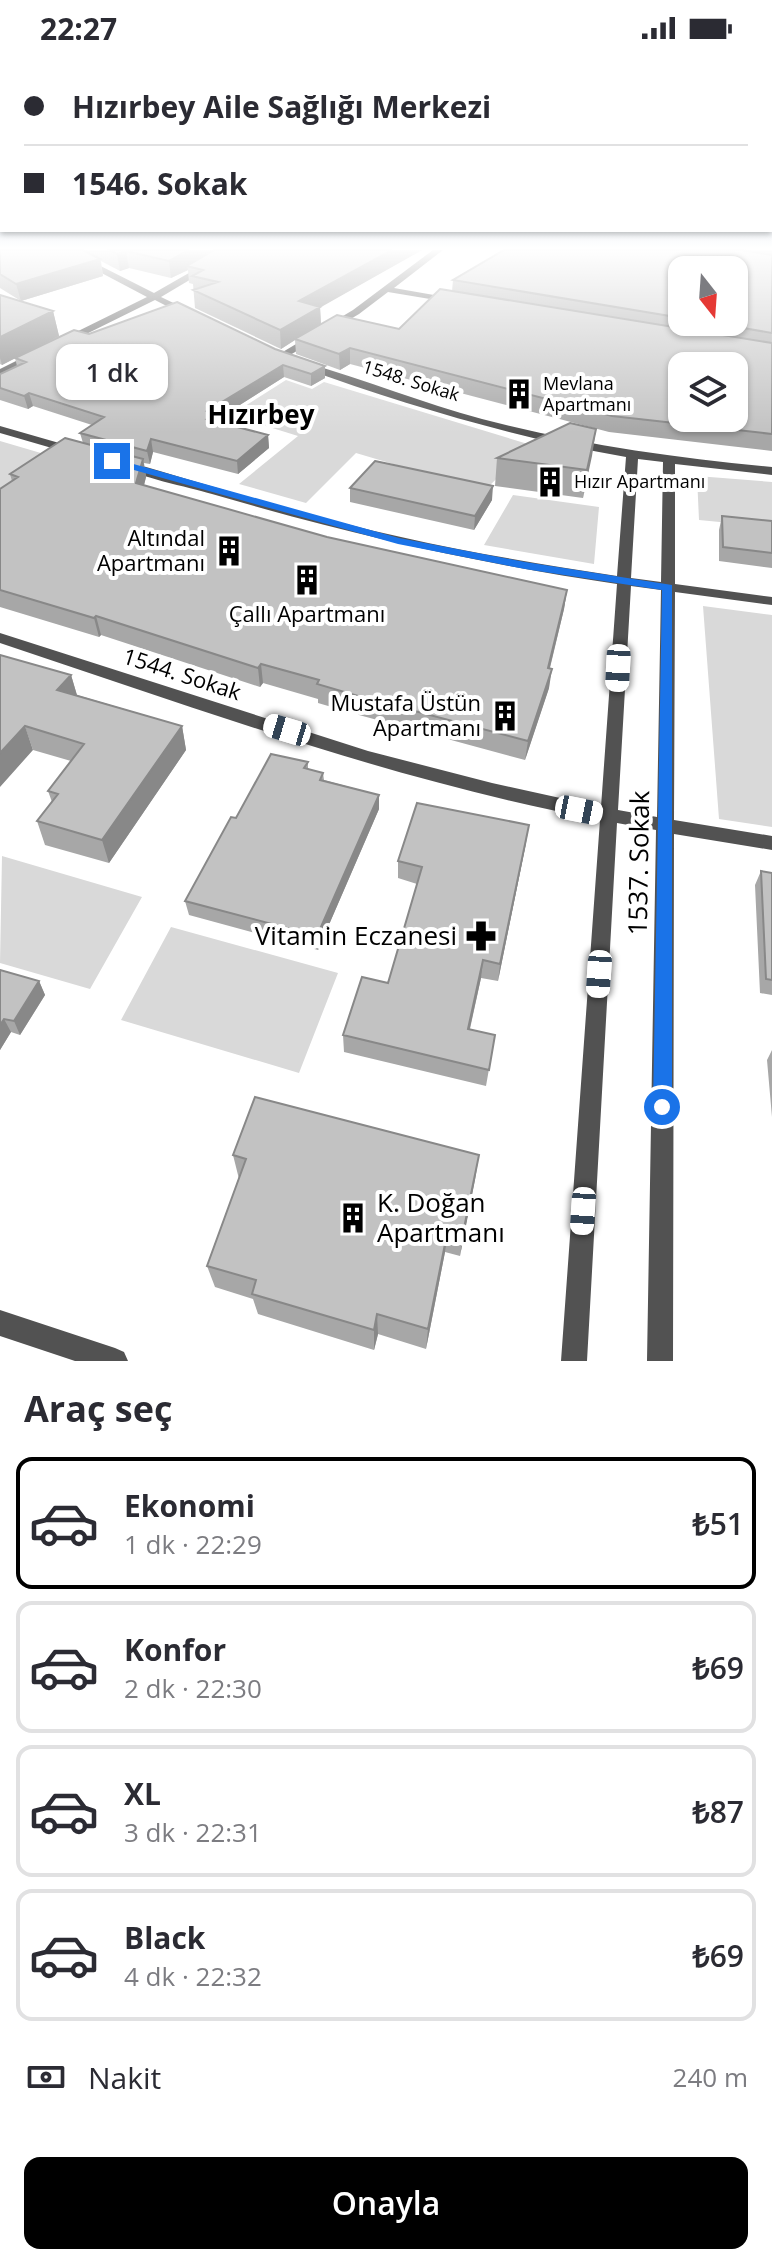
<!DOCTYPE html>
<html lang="tr">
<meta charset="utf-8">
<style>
body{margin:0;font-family:"Open Sans",sans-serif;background:#f7f7f7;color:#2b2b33;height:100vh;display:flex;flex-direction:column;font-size:30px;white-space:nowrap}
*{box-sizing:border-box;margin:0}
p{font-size:26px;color:#7c7c81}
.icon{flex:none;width:44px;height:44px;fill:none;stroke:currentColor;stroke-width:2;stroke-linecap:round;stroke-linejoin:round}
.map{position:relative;height:1305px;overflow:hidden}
.drawer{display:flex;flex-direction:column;background:#fff;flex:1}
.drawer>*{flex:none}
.hud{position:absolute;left:0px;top:0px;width:772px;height:176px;box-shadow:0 2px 6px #0004;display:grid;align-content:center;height:176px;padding:0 24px;background:#fff}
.needle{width:52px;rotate:163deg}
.controls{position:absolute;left:668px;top:200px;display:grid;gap:16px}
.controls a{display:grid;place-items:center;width:80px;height:80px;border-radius:16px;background:#fff;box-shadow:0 2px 6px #0004;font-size:40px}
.end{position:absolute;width:36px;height:36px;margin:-18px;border:10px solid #1a73e8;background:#fff;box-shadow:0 0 0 4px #fff}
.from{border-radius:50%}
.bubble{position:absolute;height:56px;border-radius:16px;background:#fff;box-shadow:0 2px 6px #0004;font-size:26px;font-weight:600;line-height:56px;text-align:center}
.car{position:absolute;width:24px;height:48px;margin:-24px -12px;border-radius:10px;box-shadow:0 0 6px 2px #0007;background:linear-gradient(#fff 24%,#345 0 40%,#fff 0 76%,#345 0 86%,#fff 0)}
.hud b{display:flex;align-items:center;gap:28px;height:76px;font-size:30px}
.hud b+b{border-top:2px solid #e1e1e2}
.hud i{width:20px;height:20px;background:#2b2b33}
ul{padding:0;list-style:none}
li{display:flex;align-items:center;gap:24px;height:132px;margin:0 16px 12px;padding:0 8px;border:4px solid #e1e1e2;border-radius:16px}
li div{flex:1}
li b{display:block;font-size:30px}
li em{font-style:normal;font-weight:600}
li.selected{border-color:#000}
li>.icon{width:72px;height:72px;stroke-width:1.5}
h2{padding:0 24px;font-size:36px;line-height:96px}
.pay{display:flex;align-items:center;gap:20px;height:88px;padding:0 24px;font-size:30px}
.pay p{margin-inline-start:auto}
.action{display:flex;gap:16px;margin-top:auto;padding:16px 24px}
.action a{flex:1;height:92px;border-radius:16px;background:#000;color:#fff;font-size:32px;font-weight:600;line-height:92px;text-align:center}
.status{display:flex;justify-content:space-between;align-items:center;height:56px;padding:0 40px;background:#fff;direction:ltr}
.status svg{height:22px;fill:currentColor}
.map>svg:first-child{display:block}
.green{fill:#d9d9d9}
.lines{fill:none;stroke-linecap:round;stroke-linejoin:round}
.minor{fill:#525252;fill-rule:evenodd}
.wall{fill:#a7a7a7;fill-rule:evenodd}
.shaded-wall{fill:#888}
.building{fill:#c2c2c2;stroke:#888;stroke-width:2;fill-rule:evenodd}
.route{fill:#1a73e8}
.labels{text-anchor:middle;stroke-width:8;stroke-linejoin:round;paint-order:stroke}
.far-street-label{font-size:18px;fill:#000;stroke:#fff}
.far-poi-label{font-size:18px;fill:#000;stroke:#fff;text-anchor:start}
.poi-label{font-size:22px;fill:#000;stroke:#fff;text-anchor:end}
.street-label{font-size:22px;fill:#000;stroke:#fff}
.far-district-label{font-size:26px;font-weight:bold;fill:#000;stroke:#fff}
.near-street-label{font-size:26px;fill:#000;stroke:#fff}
.near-poi-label{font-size:26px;fill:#000;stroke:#fff;text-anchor:end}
</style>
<div class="status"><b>22:27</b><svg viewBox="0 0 49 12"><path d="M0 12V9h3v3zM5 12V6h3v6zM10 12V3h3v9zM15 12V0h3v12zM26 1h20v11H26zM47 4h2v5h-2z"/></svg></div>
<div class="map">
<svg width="772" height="1305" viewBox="0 0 772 1305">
<rect width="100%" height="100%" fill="#fff"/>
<path class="green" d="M286 324 312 333 324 326 531 389 484 435 356 397 306 447 239 428 298 380 231 359Z
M0 385 51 400 0 436Z
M697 420 772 426V471L699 464Z
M513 439 599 451 594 508 484 489Z
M703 550 772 559V771L719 763Z
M2 800 142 841 90 933 0 907Z
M171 871 338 917 299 1017 121 964Z"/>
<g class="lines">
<path class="minor" d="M58 194H69L154 237 229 194H240L161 241 190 255V259H184L155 244 64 289 59 286 60 284 147 241Z
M433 194H443L394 232 451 242 454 243V247L388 236 359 258 285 302 276 300 353 254Z
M32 297 41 299 0 320V313Z
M307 307C366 324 423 347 482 363 577 388 674 402 772 411V419L675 408V528L772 541V549L675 536 674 764 772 780V794L674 778 673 1305H647L656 774 617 767 587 1305H561L600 764C395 725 198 653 0 587V577L368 695 492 727 601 751 617 528C479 508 345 477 212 438 189 431 136 421 119 409L125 405 129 406C219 432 309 461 401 481 472 497 545 509 617 520L626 401C516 382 409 350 303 312L302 310ZM638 403 663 406 661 526 631 522ZM631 530 661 534 657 761 618 754Z
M0 370 80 393 82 395 76 399 0 377Z
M0 1254 115 1292 124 1296 128 1305H75L0 1280Z"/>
</g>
<path class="wall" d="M0 194H422L320 251 321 268 399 273 452 235 453 224 504 194H772V395L609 376 350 308 340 314 296 298 295 284 281 293 195 252 193 228 189 227 188 214 171 222 129 212 120 215 101 205 103 220 21 245 0 232ZM682 214 734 266H682Z
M0 239 53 255 59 280 89 278 177 246 325 322 311 330 284 321 216 364V365L268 379 269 392 238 418 153 396 150 408 144 407 146 421 144 429 327 481 567 534 564 553 550 612 549 632 525 704 359 659 318 647V643L263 627 260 631 101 579 99 581 0 551V433L12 425 10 418 83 387 80 377 92 369 33 350 28 353 0 344V318L17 310 15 302 2 309 0 308Z
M596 373 583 442 495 430 497 402Z
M350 432 492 444 474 474 350 446Z
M722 460 772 465V512L719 505V474Z
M0 599 71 619 77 639 182 670 186 694 109 807 45 789 37 765 52 746 48 735 71 705 33 694Z
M308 706V713L323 717 324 724 379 739V753L318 894 189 859 185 845 236 762Z
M526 787 498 925 481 922 470 973 495 979 486 1030 344 996 343 979 388 927 417 828 398 822V805Z
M761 815 772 817V939L760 937 755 829Z
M0 914 39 925 45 939 20 979 11 976 0 994Z
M772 994V1061L767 1004Z
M233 1099H479L460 1200 445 1196 426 1293 378 1278 374 1294 258 1258 253 1243 215 1231 207 1210 239 1123Z"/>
<path class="shaded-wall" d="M189 194H222L187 210 188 214 171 222 169 205Z
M392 194H422L300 263 299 245Z
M126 195 129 212 120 215 117 198Z
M100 203 103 220 21 245 16 228Z
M320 251 321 269 295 283V284L281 293 280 274Z
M53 255 59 280 2 309 0 302V281Z
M350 292V308L340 314 339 298Z
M283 309 284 321 216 364 217 370 208 362 207 355Z
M325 310V322L311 330V318Z
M29 337 33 350 28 353 24 340Z
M596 373 592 400 583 442 587 414Z
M268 379 269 392 238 418 237 405Z
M151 383 153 396 150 408 147 395Z
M143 403 146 421 140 445 136 427Z
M493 430 492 444 474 474 475 460Z
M567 534 564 553 545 631 548 612Z
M96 560 101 579 99 581 94 562Z
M261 608 263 627 260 631 258 612Z
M552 613 549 632 525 704 528 685Z
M71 619 78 643 57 634Z
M25 670 33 694 0 731V697Z
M182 670 186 694 109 807 102 784Z
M379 739V753L318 894 317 880Z
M529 769 526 787 498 925 500 908Z
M483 904 481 922 466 989 468 973Z
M39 925 45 939 20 979 14 965Z
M4 963 11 976 0 994V969Z
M479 1099 475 1124 460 1200 463 1177Z
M448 1173 445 1196 426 1293 428 1273Z
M377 1258 378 1278 374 1294V1274Z"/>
<path class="building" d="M0 194H83L100 203 16 228 0 218Z
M110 194H189L169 205 126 195 117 198Z
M214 194H392L299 245 320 251 280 274 193 234 218 226 192 220 203 214 187 210Z
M504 194H742L772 199V277L708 266H734V214H682V262L453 224Z
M440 233 772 287V378L612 360 350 292 339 298 295 283 337 259 399 273ZM682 310H734V362H682Z
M0 239 53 255 0 281Z
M177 246 275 293 325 310 311 318 283 309 207 355 215 358 207 363 268 379 237 405 151 383 147 395 80 377 104 361 29 337 24 340 0 332V318L26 306 15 302 74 274 89 278Z
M570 367 596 373 587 414 497 402Z
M65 382 143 403 136 427 327 481 567 534 548 612 552 613 528 685 358 640 317 628 319 624 261 608 258 612 96 560 94 562 0 534V433L18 421 10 418Z
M375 405 493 430 475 460 350 432Z
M722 460 772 465V497L723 491Z
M0 599 71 619 57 634 182 670 102 784 37 765 58 738 48 735 84 688 25 670 0 697Z
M271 698 308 706 304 712 323 717 320 724 379 739 317 880 185 845 231 761 236 762Z
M417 747 529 769 500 908 483 904 468 973 495 979 489 1014 343 979 362 921 388 927 422 811 398 805Z
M761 815 772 817V924L766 923Z
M0 914 39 925 14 965 4 963 0 969Z
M255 1041 479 1099 463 1177 448 1173 428 1273 377 1258 374 1274 252 1238 256 1224 207 1210 246 1103 233 1099Z"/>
<linearGradient id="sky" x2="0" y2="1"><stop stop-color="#8baccb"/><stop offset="0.51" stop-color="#fff"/><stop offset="1" stop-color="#fff" stop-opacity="0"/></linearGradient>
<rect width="772" height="377" fill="url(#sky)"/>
<path class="route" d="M112 402 399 482 525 506 672 529V1051L669 1057 662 1060 656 1057 653 1051 662 534 525 513 398 488 109 407Z"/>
<defs>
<g id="building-bare" transform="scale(2.4)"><path d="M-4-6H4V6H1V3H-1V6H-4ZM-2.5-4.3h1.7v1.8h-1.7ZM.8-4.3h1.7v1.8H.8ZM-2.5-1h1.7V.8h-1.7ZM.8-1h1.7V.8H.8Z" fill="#000" stroke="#fff" stroke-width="2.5" paint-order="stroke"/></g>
<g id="pharmacy-bare" transform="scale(2.4)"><path d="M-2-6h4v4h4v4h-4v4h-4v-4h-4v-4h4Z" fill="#000" stroke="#fff" stroke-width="2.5" paint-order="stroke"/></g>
</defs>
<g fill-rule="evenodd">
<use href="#building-bare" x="519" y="338"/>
<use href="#building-bare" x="550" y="426"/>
<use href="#building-bare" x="229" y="495"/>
<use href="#building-bare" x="307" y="524"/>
<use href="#building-bare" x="505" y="660"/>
<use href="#pharmacy-bare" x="481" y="880"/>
<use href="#building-bare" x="353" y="1162"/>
</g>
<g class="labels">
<g class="far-street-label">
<text transform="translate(411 325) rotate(17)" y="6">1548. Sokak</text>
</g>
<g class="far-poi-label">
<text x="543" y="334">Mevlana<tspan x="543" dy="21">Apartmanı</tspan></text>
<text x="574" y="432">Hızır Apartmanı</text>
</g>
<g class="poi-label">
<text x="205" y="490">Altındal<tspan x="205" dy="25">Apartmanı</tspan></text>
<text x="307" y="566" text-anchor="middle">Çallı Apartmanı</text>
<text x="481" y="655">Mustafa Üstün<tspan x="481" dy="25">Apartmanı</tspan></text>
</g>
<g class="street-label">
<text transform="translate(182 618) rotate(18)" y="8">1544. Sokak</text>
</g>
<g class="far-district-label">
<text x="261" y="368">Hızırbey</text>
</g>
<g class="near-street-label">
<text transform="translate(639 807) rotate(-89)" y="9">1537. Sokak</text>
</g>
<g class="near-poi-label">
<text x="457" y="889">Vitamin Eczanesi</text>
<text x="377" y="1156" text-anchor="start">K. Doğan<tspan x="377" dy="30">Apartmanı</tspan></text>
</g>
</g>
</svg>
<div class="controls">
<a><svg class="needle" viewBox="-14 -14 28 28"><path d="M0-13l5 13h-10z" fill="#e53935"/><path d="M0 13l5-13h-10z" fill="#7c7c81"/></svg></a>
<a><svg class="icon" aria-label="layers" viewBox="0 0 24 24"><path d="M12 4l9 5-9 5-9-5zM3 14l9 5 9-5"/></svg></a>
</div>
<i class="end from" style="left:662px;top:1051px"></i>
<i class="end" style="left:112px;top:405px"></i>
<div class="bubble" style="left:56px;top:288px;width:112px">1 dk</div>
<i class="car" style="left:618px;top:612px;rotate:183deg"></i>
<i class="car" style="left:287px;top:674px;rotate:287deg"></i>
<i class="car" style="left:579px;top:754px;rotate:101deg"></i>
<i class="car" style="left:599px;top:918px;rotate:184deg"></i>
<i class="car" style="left:583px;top:1155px;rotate:184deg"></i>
<div class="hud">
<b><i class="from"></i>Hızırbey Aile Sağlığı Merkezi</b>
<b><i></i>1546. Sokak</b>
</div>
</div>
<section class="drawer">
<h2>Araç seç</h2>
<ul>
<li class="selected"><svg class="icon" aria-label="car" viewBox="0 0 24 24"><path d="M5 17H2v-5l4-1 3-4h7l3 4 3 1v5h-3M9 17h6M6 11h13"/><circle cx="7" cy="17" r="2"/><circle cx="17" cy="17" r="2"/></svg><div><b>Ekonomi</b><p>1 dk · 22:29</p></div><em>₺51</em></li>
<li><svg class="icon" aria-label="car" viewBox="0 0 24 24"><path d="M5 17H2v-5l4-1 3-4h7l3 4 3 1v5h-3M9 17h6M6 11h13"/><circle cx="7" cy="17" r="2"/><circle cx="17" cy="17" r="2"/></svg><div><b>Konfor</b><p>2 dk · 22:30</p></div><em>₺69</em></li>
<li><svg class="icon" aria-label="car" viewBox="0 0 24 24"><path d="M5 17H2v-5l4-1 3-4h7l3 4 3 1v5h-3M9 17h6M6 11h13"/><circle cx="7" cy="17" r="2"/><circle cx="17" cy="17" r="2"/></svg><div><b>XL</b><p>3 dk · 22:31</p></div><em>₺87</em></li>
<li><svg class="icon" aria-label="car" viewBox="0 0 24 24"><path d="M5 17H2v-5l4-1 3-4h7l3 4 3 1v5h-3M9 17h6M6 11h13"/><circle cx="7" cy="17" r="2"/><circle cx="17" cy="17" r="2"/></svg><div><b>Black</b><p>4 dk · 22:32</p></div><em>₺69</em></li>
</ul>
<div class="pay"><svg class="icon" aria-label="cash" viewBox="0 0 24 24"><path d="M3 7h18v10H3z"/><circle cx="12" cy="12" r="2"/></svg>Nakit<p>240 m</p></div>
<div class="action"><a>Onayla</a></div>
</section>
